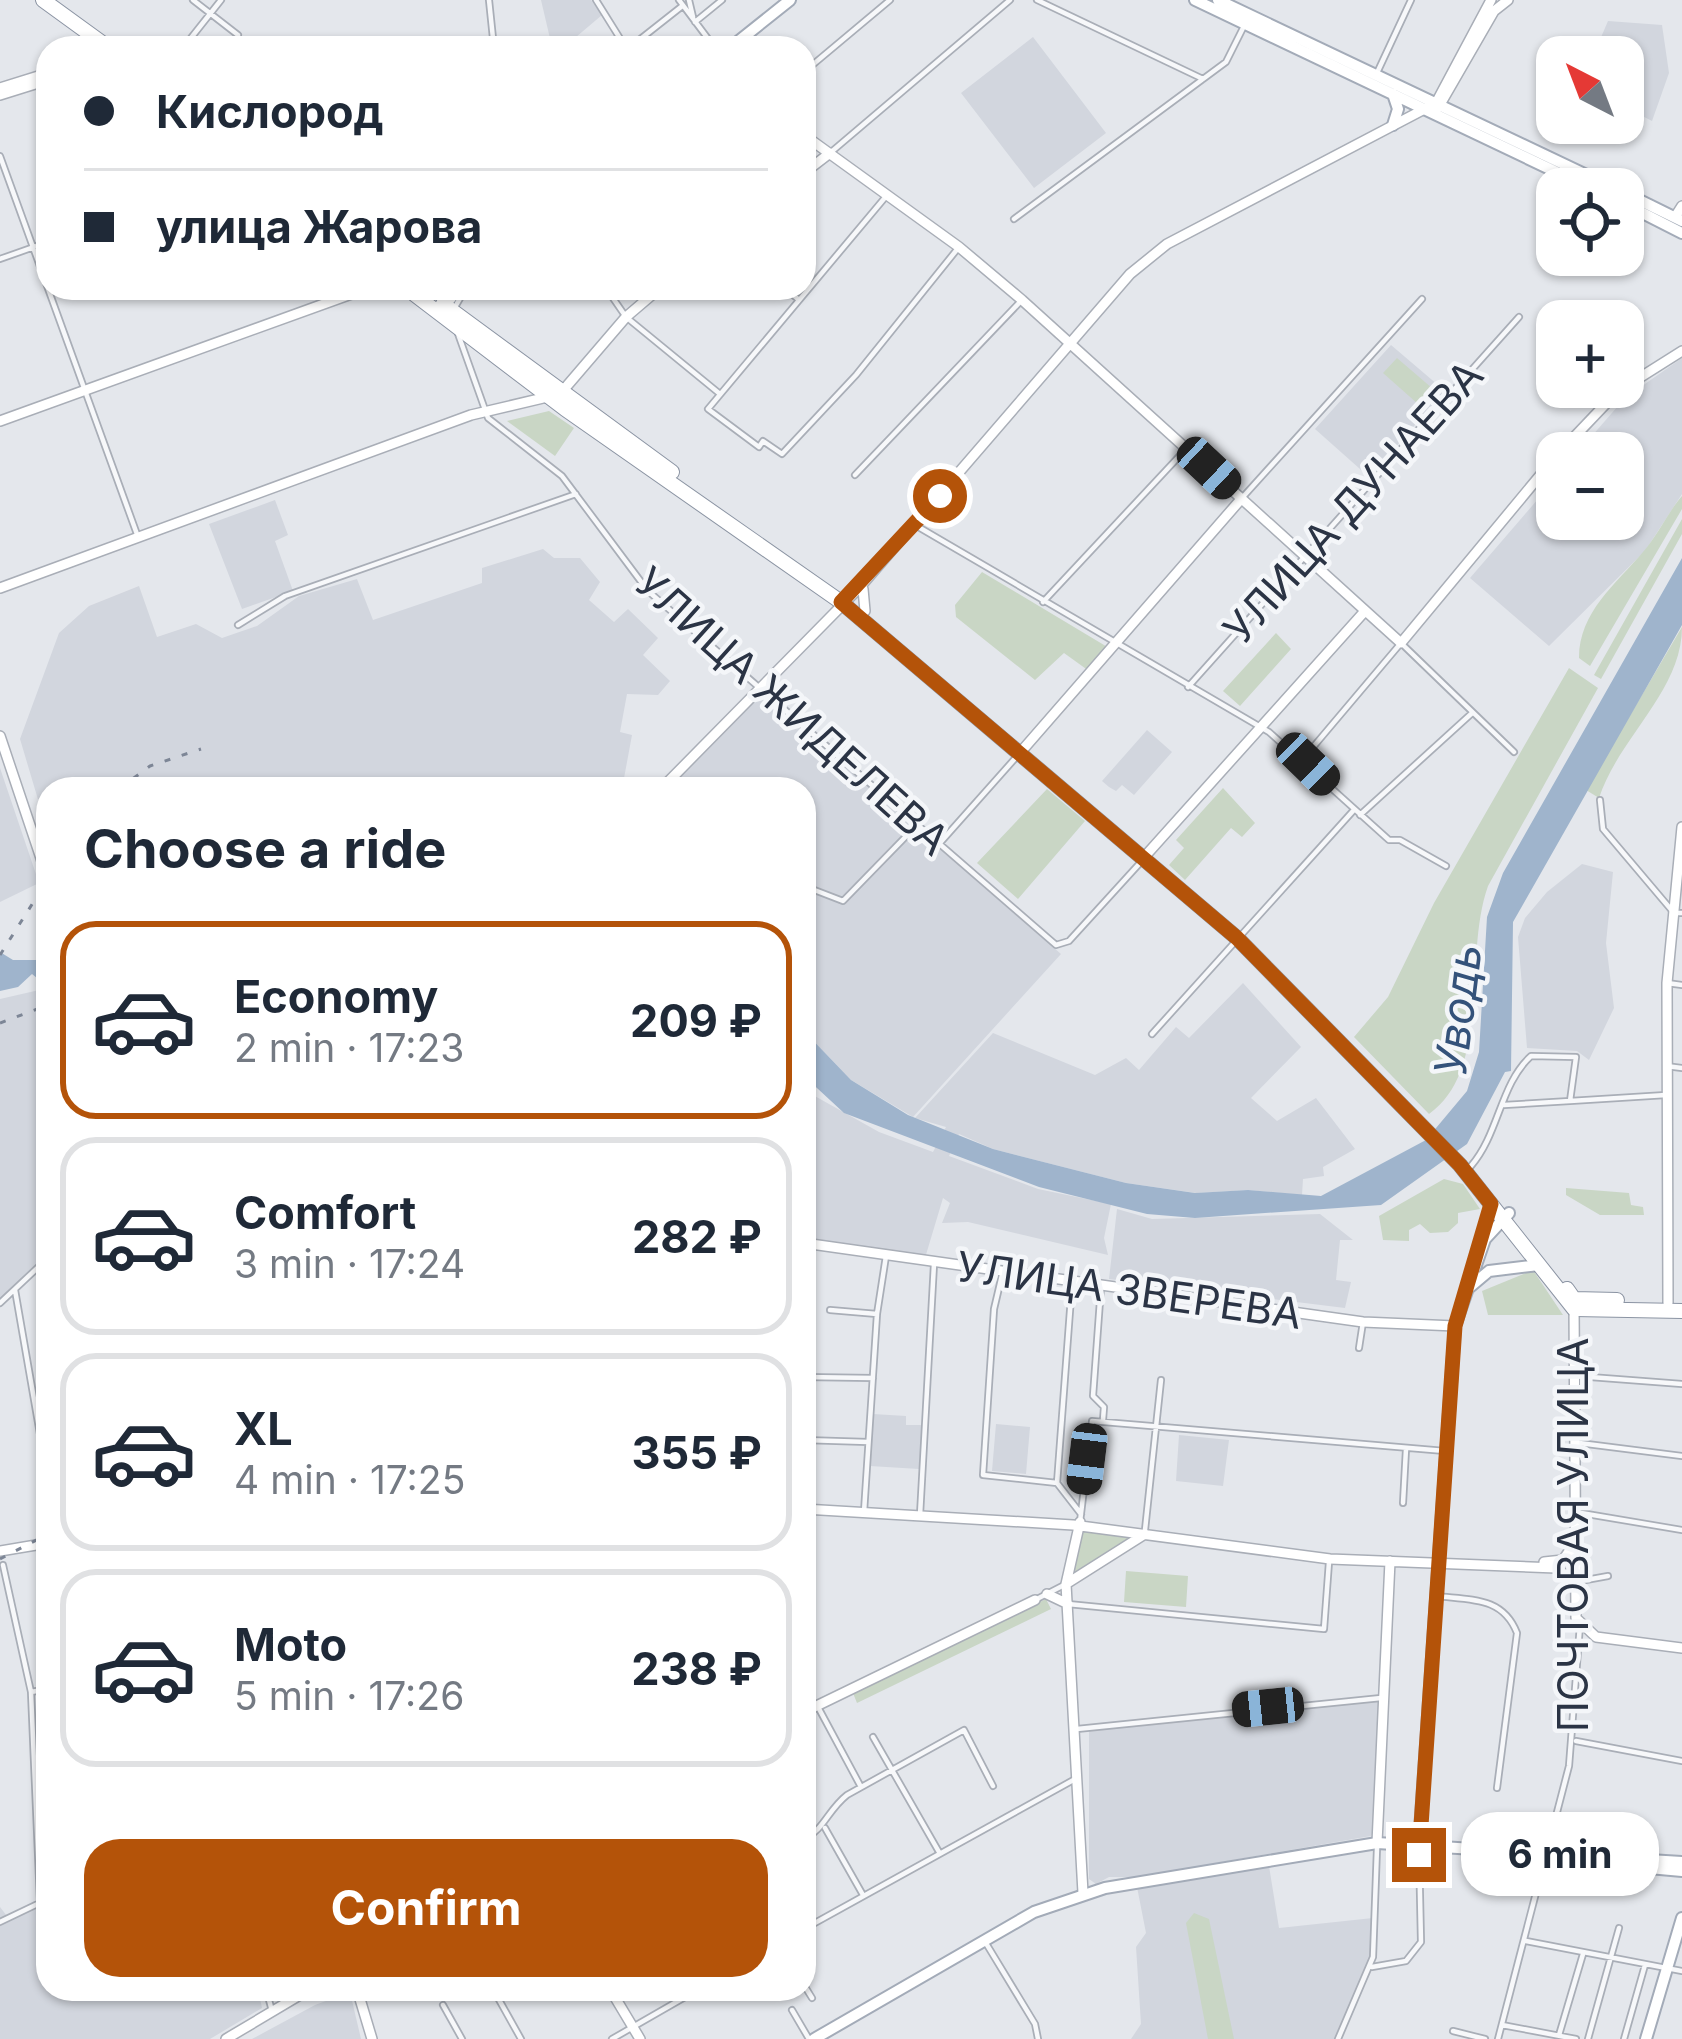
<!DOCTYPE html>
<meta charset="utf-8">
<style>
body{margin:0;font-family:Inter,sans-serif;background:#f2f2f3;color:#1f2937;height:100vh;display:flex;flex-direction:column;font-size:45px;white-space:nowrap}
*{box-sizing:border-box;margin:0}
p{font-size:39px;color:#747a83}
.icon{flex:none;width:66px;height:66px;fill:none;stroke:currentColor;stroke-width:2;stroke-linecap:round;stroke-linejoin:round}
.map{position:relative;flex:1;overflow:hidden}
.panel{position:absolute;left:36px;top:777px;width:780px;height:1224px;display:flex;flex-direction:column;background:#fff;border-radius:36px;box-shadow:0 3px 9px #0004}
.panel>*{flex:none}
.banner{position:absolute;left:36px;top:36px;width:780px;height:264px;border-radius:36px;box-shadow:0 3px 9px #0004;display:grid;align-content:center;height:264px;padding:0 48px;background:#fff}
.needle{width:78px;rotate:318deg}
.tools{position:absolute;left:1536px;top:36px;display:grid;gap:24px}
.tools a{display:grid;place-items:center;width:108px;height:108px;border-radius:24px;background:#fff;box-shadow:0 3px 9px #0004;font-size:60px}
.end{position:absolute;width:54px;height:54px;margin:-27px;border:15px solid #b45309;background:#fff;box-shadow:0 0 0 6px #fff}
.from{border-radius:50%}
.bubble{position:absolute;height:84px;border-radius:36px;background:#fff;box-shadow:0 3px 9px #0004;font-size:39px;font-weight:700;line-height:84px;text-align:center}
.car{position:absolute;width:36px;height:72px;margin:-36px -18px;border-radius:15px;box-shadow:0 0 9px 3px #0007;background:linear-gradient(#222 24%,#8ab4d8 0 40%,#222 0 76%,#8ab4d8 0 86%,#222 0)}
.banner b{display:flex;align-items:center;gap:42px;height:114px;font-size:45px}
.banner b+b{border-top:3px solid #e0e1e3}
.banner i{width:30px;height:30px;background:#1f2937}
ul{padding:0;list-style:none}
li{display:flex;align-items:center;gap:36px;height:198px;margin:0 24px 18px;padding:0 24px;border:6px solid #e0e1e3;border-radius:36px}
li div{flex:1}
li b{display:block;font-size:45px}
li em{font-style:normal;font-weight:700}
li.on{border-color:#b45309}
li>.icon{width:108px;height:108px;stroke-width:1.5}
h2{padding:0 48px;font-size:54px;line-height:144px}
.button{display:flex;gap:24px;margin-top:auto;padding:24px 48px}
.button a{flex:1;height:138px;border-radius:36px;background:#b45309;color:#fff;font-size:48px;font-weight:700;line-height:138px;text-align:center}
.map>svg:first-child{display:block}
.built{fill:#d2d6de}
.green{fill:#c9d6c5}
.water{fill:#9fb4cc}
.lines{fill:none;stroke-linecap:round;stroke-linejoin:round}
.street-casing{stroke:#a9aeb7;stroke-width:8}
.secondary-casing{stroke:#a9aeb7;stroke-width:12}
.primary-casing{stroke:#a3abb8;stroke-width:14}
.highway-casing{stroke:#8b94a3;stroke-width:16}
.street{stroke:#f7f8fa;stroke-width:4.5}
.secondary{stroke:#fff;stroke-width:9}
.primary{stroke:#fff;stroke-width:10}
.highway{stroke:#fff;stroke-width:14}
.rail{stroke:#7d8696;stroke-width:3;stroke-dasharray:6 12;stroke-linecap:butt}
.route{stroke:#b45309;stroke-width:15}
.labels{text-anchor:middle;stroke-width:9;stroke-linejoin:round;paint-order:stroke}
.street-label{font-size:42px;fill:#2b3445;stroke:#f4f6f9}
.water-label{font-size:45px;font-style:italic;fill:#34527a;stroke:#f4f6f9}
</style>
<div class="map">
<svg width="1682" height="2039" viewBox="0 0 1682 2039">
<rect width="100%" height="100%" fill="#e4e7ec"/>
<path class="built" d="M541 0H591L602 15 569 43 552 47Z
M1608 21 1662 25 1669 73 1652 121 1623 106V57H1612L1616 49 1599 42Z
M1033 37 1106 133 1034 188 961 93Z
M1391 345 1445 391 1369 477 1315 429Z
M1682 358V494L1645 551 1549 646 1470 578 1557 477V519H1623V453H1577L1625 398Z
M275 500 288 535 275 541 293 591 242 609 209 524Z
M543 549 554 558H580L600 582 589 600 614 622 628 609 658 638 643 655 670 681 658 695 627 694 620 732 632 735 622 789H48L45 823 20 739 59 633 89 606 139 586 157 637 196 624 222 638 257 626 299 596 357 579 373 620 482 583V568Z
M762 695 1061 954 913 1117 851 1080 804 1031V789H669Z
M1147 730 1172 752 1134 795 1122 785 1116 791 1109 787 1102 781Z
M0 768 39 883 0 902Z
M1582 864 1613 872 1606 943 1614 1008 1589 1060 1577 1051 1527 1048 1518 937 1525 918 1547 892Z
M1243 983 1301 1047 1251 1098 1277 1121 1316 1098 1355 1149 1323 1167 1324 1176 1303 1179 1302 1195 1248 1190 1196 1193 1126 1183 993 1149 959 1134 949 1156 1038 1189 1111 1204 1104 1238 1108 1255 968 1222 942 1223 950 1203 943 1198 925 1258 804 1241V1090L879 1132 933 1152 946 1127 915 1118 993 1033 1095 1075 1126 1058 1139 1070 1176 1027 1189 1038Z
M48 988V1256L0 1302V999Z
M1117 1209 1152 1219 1320 1214 1353 1240H1340L1336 1280 1351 1282 1345 1308 1109 1279Z
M873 1414 906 1416V1425H922L919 1469 870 1466Z
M996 1424 1030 1427 1026 1474 992 1471Z
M1179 1435 1229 1440 1223 1486 1176 1481Z
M1367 1697 1384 1703 1379 1825 1371 1836 1136 1877H1109L1096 1884 1089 1879V1727Z
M1269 1866 1279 1928 1373 1918 1372 1970 1338 2039H1131L1141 2024 1136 1947 1146 1933 1137 1887Z
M48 1903V1989H258L262 2008 210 2039H0V1907L10 1920Z
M350 1992 361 2039H252L315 2005Z"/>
<path class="green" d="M1397 358 1432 388 1418 404 1383 373Z
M549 411 574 428 555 456 507 421Z
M1682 496V509L1590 666 1579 658C1579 612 1616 584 1643 552 1658 535 1668 512 1682 496Z
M1682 519V534L1601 679 1594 675Z
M982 572 1109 648 1089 671 1064 653 1035 680 956 617 955 605Z
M1682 627C1682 691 1619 737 1599 798L1586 790Z
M1276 633 1291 649 1240 706 1223 691Z
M1569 668 1598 688 1488 886C1463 956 1492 1069 1429 1114L1354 1037 1388 997 1434 903Z
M1223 788 1255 823 1242 837 1231 828 1185 880 1169 865 1184 848 1176 840Z
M1047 789 1085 821 1018 899 977 863Z
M1444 1179 1463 1184 1480 1209 1458 1213V1223L1448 1232 1430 1233 1420 1224 1409 1230V1241L1383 1240 1379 1216Z
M1566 1188 1629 1193 1631 1205 1643 1207 1644 1215H1600L1566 1195Z
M1533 1270 1563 1315H1488L1482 1291Z
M1086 1529 1135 1538 1071 1576 1080 1535Z
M1126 1571 1188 1576 1186 1607 1124 1602Z
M1046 1599 1051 1609 857 1703 853 1693Z
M1194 1913 1209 1919 1234 2039H1208L1186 1923Z"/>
<path class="water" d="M1682 558V625L1513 922 1511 1071 1505 1072 1467 1144 1381 1205 1195 1218 1147 1214 1039 1187 844 1113 804 1076V1031L851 1080 908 1115 993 1149 1126 1183 1195 1193 1248 1190 1321 1196 1426 1140 1467 1091 1479 1052 1487 917 1503 873Z
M0 952 13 960H48V978L43 983 32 974 18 987 0 991Z"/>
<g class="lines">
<g class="street-casing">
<path id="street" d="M193 0 238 35
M489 0 494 48
M596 0 626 48
M679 0 715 48
M689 0 693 17
M1037 0 1203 79
M695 22 722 0
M246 42 254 48
M183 48 221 0
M629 48 681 7
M804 72 890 0
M1376 75 1411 0
M830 153 1010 0
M0 156 138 537
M888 194 708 409 759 447 763 441 782 454 856 375 959 247
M1014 219 1226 62 1245 24
M0 259 48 242
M606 288 626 317 720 394
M785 288 799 300
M455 307 466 288
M457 331 488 418 562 476 648 591 1056 945 1069 941 1140 863
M855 475 1020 302
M1242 498 1422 299
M915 525 1269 732 1389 840H1400L1446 866
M1043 602 1186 449
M238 625 285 596 576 494
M1188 687 1519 317
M1303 759 1401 643 1514 752
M1600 800 1603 829 1674 913H1682
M1360 815 1471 714
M939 844 1019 754
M804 886 843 901 917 825
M1667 983 1682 985
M1152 1034 1353 811
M1666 1066 1682 1068
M1570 1101 1666 1095
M1471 1166C1499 1134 1500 1084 1531 1056L1576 1057 1570 1101 1504 1105
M1002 1275 994 1309 983 1475 1057 1483
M1072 1284 1057 1483 1081 1514
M1101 1287 1093 1396 1104 1407 1103 1420
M15 1290 48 1480
M0 1303 48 1258
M830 1310 877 1314
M1359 1348 1363 1322
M1577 1376 1682 1384
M804 1377 873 1378
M804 1440 868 1442
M1579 1443 1682 1456
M1403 1503 1406 1449
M864 1512 877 1314 886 1256
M1575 1512 1682 1530
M920 1515 934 1264
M1080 1522 1092 1421 1445 1451
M1145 1530 1161 1380
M3 1565 31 1692 40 1901
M1575 1582 1608 1576
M1437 1596C1472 1600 1503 1597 1517 1633L1497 1788
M1035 1600 1066 1584
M1068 1604 1324 1629 1329 1562
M31 1692 48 1689
M818 1707 861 1787
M1077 1729 1381 1698
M873 1737 939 1852
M1576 1741 1682 1761
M825 1828 863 1895
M804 1840C825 1828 828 1810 847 1795L964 1730 993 1786
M0 1922 48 1899
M804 1929 1077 1778
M984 1940 1035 2024 1038 2039
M1526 1941 1682 1971
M1372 1967 1406 1961 1421 1942 1419 1850
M804 1985 812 1998
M266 1989 272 2011
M493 1989 521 2039
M443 2005 462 2039
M792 2010 809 2039
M1502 2025 1576 2039
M1453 2031 1485 2039
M1559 2035 1583 1954
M612 2039 699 1989
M1338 2039 1373 1957 1377 1848
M1498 2039 1569 1766 1580 1625
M1588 2039 1619 1928
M1624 2039 1645 1965"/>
</g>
<g class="secondary-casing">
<path id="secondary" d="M0 88 48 73
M0 95 48 80
M1438 108 1494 11 1508 0
M804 135 959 247 1022 300 1401 643 1557 455
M804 173 830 153
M1675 217 1682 206
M0 421 368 288
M1559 453 1617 392 1682 351
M0 588 471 415 560 394 626 317 660 288
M863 589 865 611
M0 736 48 879
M1019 754 1242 498
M661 789 860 587 1130 274 1167 244 1436 103 1491 0
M1147 854 1365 611
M804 1243 1363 1322 1455 1326
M1668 1303 1667 983 1682 827
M1574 1305 1576 1618 1596 1637 1682 1648
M804 1509 1073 1525 1330 1559 1556 1568 1575 1582
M1080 1522 1066 1584 1083 1893
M0 1551 48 1543
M1544 1562 1563 1560 1574 1544
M1066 1584 1145 1534
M1047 1594 1068 1604
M804 1712 1035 1600
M1377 1843 1390 1561
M357 1989 372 2039
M610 1989 640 2039
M226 2039 310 1989"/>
</g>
<g class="primary-casing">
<path id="primary" d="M1195 0 1592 189
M1218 0 1616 189
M730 48 790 0
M1393 94 1398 109 1393 125
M1623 192 1682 221
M1623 203 1682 233
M441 310 459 288
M1470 1287 1489 1271 1539 1265
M1419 1845 1455 1326 1485 1239 1509 1213
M1572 1861 1682 1871
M814 2039 1034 1912 1105 1888 1377 1843 1682 1862
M1646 2039 1682 1918"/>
</g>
<g class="highway-casing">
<path id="highway" d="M43 0 109 48
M406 288 565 409 841 602 1237 938 1460 1165 1574 1309 1682 1311
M443 304 672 472
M1567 1289 1574 1299 1617 1300"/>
</g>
<use href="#street" class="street"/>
<use href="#secondary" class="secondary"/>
<use href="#primary" class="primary"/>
<use href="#highway" class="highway"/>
<path class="rail" d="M119 789 150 766 201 749
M0 955 48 879
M0 1023 48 1005
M0 1559 48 1534"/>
</g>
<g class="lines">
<path class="route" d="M940 496 841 602 1237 938 1460 1165 1491 1204 1455 1326 1419 1855"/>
</g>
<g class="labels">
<g class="street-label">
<text transform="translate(1353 502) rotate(-48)" y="15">УЛИЦА ДУНАЕВА</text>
<text transform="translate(792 711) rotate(42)" y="15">УЛИЦА ЖИДЕЛЕВА</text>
<text transform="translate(1129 1290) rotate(8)" y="15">УЛИЦА ЗВЕРЕВА</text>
<text transform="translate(1573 1535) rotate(-90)" y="15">ПОЧТОВАЯ УЛИЦА</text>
</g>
<g class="water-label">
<text transform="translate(1458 1010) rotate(-83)" y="16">Уводь</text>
</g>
</g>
</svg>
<div class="tools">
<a><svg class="needle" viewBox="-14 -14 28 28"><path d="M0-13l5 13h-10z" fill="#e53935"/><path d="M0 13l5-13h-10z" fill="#747a83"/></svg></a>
<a><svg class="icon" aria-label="locate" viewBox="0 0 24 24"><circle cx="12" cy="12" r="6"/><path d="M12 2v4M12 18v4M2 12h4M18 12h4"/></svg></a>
<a>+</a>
<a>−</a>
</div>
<i class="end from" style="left:940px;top:496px"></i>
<i class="end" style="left:1419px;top:1855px"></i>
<div class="bubble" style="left:1461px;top:1812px;width:198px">6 min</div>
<i class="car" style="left:1209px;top:468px;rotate:133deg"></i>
<i class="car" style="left:1308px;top:764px;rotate:134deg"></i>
<i class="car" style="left:1087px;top:1459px;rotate:187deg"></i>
<i class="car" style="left:1268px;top:1707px;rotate:264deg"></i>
<div class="banner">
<b><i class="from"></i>Кислород</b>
<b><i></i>улица Жарова</b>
</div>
<section class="panel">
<h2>Choose a ride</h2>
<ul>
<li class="on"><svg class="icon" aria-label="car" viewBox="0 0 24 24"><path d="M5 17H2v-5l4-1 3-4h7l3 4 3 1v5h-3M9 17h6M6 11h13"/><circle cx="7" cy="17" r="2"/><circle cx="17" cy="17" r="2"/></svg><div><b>Economy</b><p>2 min · 17:23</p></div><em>209 ₽</em></li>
<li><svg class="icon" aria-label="car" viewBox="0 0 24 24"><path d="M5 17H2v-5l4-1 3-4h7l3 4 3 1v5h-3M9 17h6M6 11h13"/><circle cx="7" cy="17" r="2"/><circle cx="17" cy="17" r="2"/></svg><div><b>Comfort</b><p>3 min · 17:24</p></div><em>282 ₽</em></li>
<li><svg class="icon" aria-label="car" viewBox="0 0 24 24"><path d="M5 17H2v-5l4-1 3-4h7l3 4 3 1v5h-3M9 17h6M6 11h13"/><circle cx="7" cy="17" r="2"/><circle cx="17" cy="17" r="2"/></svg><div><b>XL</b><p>4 min · 17:25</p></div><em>355 ₽</em></li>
<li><svg class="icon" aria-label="car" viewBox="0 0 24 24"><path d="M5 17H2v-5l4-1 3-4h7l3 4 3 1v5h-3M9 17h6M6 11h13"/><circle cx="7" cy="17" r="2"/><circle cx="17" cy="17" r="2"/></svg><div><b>Moto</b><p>5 min · 17:26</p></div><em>238 ₽</em></li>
</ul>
<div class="button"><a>Confirm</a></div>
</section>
</div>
